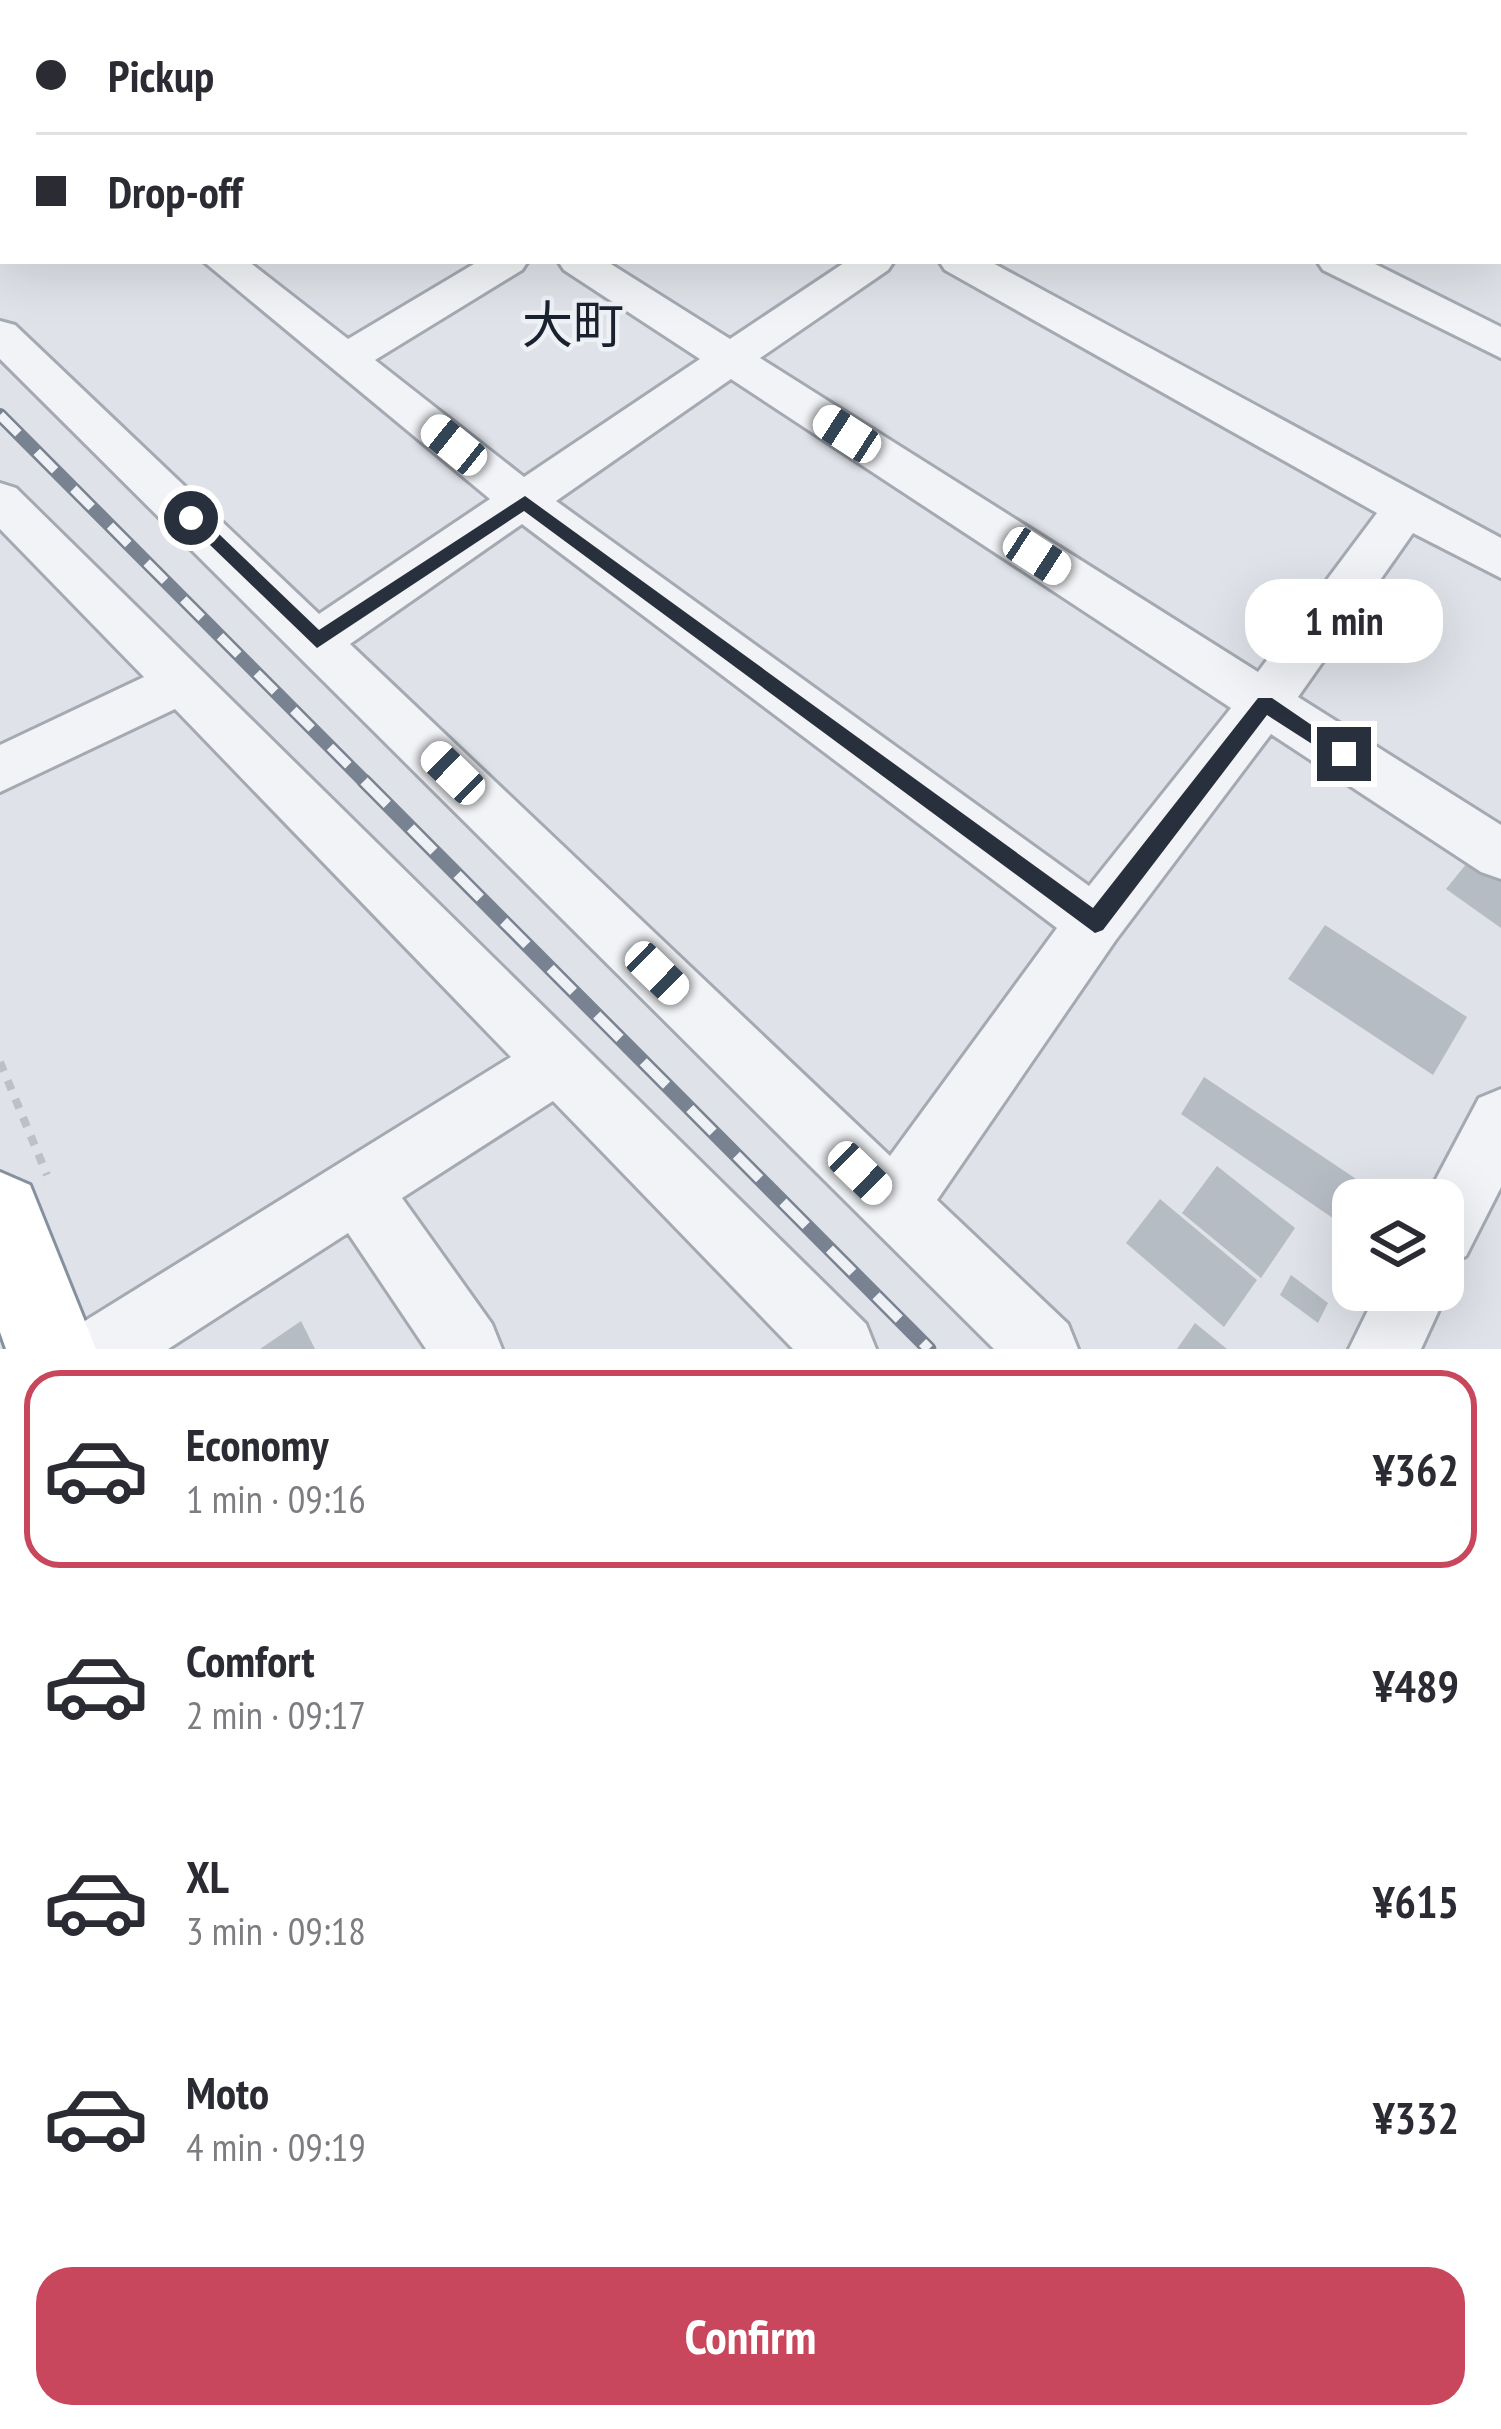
<!DOCTYPE html>
<meta charset="utf-8">
<style>
body{margin:0;font-family:"PT Sans Narrow","Noto Sans JP",sans-serif;background:#f2f2f3;color:#2b2b33;height:100vh;display:flex;flex-direction:column;font-size:45px;white-space:nowrap}
*{box-sizing:border-box;margin:0}
p{font-size:39px;color:#7c7c81}
.icon{flex:none;width:66px;height:66px;fill:none;stroke:currentColor;stroke-width:2;stroke-linecap:round;stroke-linejoin:round}
.map{position:relative;height:1349px;overflow:hidden}
.drawer{display:flex;flex-direction:column;background:#fff;flex:1}
.drawer>*{flex:none}
.guide{position:absolute;left:0px;top:0px;width:1503px;height:264px;box-shadow:0 12px 48px #0002;display:grid;align-content:center;height:264px;padding:0 36px;background:#fff}
.buttons{position:absolute;left:1332px;top:1179px;display:grid;gap:24px}
.buttons a{display:grid;place-items:center;width:132px;height:132px;border-radius:24px;background:#fff;box-shadow:0 12px 48px #0002;font-size:60px}
.end{position:absolute;width:54px;height:54px;margin:-27px;border:15px solid #28303e;background:#fff;box-shadow:0 0 0 6px #fff}
.from{border-radius:50%}
.bubble{position:absolute;height:84px;border-radius:36px;background:#fff;box-shadow:0 12px 48px #0002;font-size:39px;font-weight:700;line-height:84px;text-align:center}
.car{position:absolute;width:36px;height:72px;margin:-36px -18px;border-radius:15px;box-shadow:0 0 9px 3px #0007;background:linear-gradient(#fff 24%,#345 0 40%,#fff 0 76%,#345 0 86%,#fff 0)}
.guide b{display:flex;align-items:center;gap:42px;height:114px;font-size:45px}
.guide b+b{border-top:3px solid #e1e1e2}
.guide i{width:30px;height:30px;background:#2b2b33}
ul{padding:21px 0 0;list-style:none}
li{display:flex;align-items:center;gap:36px;height:198px;margin:0 24px 18px;padding:0 12px;border:6px solid transparent;border-radius:36px}
li div{flex:1}
li b{display:block;font-size:45px}
li em{font-style:normal;font-weight:700}
li.active{border-color:#c9475c}
li>.icon{width:108px;height:108px;stroke-width:1.5}
.cta{display:flex;gap:24px;margin-top:auto;padding:24px 36px}
.cta a{flex:1;height:138px;border-radius:36px;background:#c9475c;color:#fff;font-size:48px;font-weight:700;line-height:138px;text-align:center}
.map>svg:first-child{display:block}
.lines{fill:none;stroke-linecap:round;stroke-linejoin:round}
.stream{stroke:#9bb0c7;stroke-width:8}
.building{fill:#b6bcc4}
.minor-casing{stroke:#a4a9b2;stroke-width:6}
.highway-casing{stroke:#87909e;stroke-width:6}
.path{stroke:#bdc0c6;stroke-width:8;stroke-dasharray:10 10;stroke-linecap:butt}
.minor{fill:#f1f3f6;fill-rule:evenodd}
.highway{fill:#fff;fill-rule:evenodd}
.rail-far1-casing{stroke:#798291;stroke-width:14}
.rail-casing{stroke:#798291;stroke-width:15}
.rail-far1{stroke:#eef1f5;stroke-width:9;stroke-dasharray:26;stroke-linecap:butt}
.rail{stroke:#eef1f5;stroke-width:10;stroke-dasharray:33;stroke-linecap:butt}
.route{fill:#28303e}
.labels{text-anchor:middle;stroke-width:9;stroke-linejoin:round;paint-order:stroke}
.quarter-label{font-size:51px;fill:#1a222f;stroke:#eef1f5}
</style>
<div class="map">
<svg width="1501" height="1349" viewBox="0 0 1501 1349">
<rect width="100%" height="100%" fill="#dfe2e8"/>
<g class="lines">
<path class="stream" d="M298 3 307 0"/>
</g>
<path class="building" d="M1471 858 1501 879V928L1446 889Z
M1325 925 1467 1017 1433 1075 1288 979Z
M1204 1077 1383 1197 1381 1200H1353V1232L1181 1114Z
M1217 1166 1295 1228 1261 1278 1182 1213Z
M1160 1199 1257 1280 1224 1327 1126 1243Z
M1291 1275 1328 1303 1318 1323 1280 1295Z
M301 1321 315 1349H260Z
M1195 1323 1227 1349H1177Z"/>
<g class="lines">
<g class="minor-casing">
<path id="minor" d="M475 0H511L513 3H477Z
M789 0H826L828 3H791Z
M1021 0H1058L1060 3H1023Z
M1473 0H1501V11L1500 3Z
M3 81V103L0 104V82Z
M1500 186H1501V208H1500Z
M203 261H248L348 339 479 261H528L522 270 375 360 524 477 700 359 564 270 558 261H606L730 339 847 261H894L888 270 760 358 1258 672 1377 513 945 270 939 261H989L1501 538V578L1413 533 1298 697 1501 825V879L1481 872 1271 734 1115 941 937 1200 1068 1324 1078 1349H994L0 359V321L15 325 319 614 490 499ZM731 379 1231 708 1089 886 556 501ZM522 524 1057 928 890 1156 350 644Z
M1317 261H1369L1501 327V358L1323 270Z
M0 483 16 488 866 1324 876 1349H793L553 1101 402 1198 492 1324 502 1349H426L348 1233 168 1349H70L80 1324 511 1057 175 709 0 792V745L144 677 0 529Z
M1501 1089V1187L1466 1256 1443 1266V1200H1425L1479 1098Z
M1443 1278 1448 1290 1421 1349H1349L1378 1290H1443Z"/>
</g>
<g class="highway-casing">
<path id="highway" d="M0 1172 30 1185 96 1349H6L0 1332Z"/>
</g>
<path class="path" d="M0 1062 47 1175"/>
<use href="#minor" class="minor"/>
<use href="#highway" class="highway"/>
<g class="rail-far1-casing">
<path id="rail-far1" d="M0 415 367 784"/>
</g>
<g class="rail-casing">
<path id="rail" d="M364 781 929 1349"/>
</g>
<use href="#rail-far1" class="rail-far1"/>
<use href="#rail" class="rail"/>
</g>
<path class="route" d="M525 496 1093 908 1258 698H1272L1354 754 1344 762 1337 760 1267 715 1103 930 1095 933 524 511 317 648 182 518 185 513H197L319 630Z"/>
<g class="labels">
<g class="quarter-label">
<text x="573" y="343">大町</text>
</g>
</g>
</svg>
<div class="buttons">
<a><svg class="icon" aria-label="layers" viewBox="0 0 24 24"><path d="M12 4l9 5-9 5-9-5zM3 14l9 5 9-5"/></svg></a>
</div>
<i class="end from" style="left:191px;top:518px"></i>
<i class="end" style="left:1344px;top:754px"></i>
<div class="bubble" style="left:1245px;top:579px;width:198px">1 min</div>
<i class="car" style="left:847px;top:434px;rotate:303deg"></i>
<i class="car" style="left:454px;top:445px;rotate:309deg"></i>
<i class="car" style="left:1037px;top:556px;rotate:123deg"></i>
<i class="car" style="left:453px;top:773px;rotate:314deg"></i>
<i class="car" style="left:657px;top:973px;rotate:134deg"></i>
<i class="car" style="left:860px;top:1173px;rotate:134deg"></i>
<div class="guide">
<b><i class="from"></i>Pickup</b>
<b><i></i>Drop-off</b>
</div>
</div>
<section class="drawer">
<ul>
<li class="active"><svg class="icon" aria-label="car" viewBox="0 0 24 24"><path d="M5 17H2v-5l4-1 3-4h7l3 4 3 1v5h-3M9 17h6M6 11h13"/><circle cx="7" cy="17" r="2"/><circle cx="17" cy="17" r="2"/></svg><div><b>Economy</b><p>1 min · 09:16</p></div><em>¥362</em></li>
<li><svg class="icon" aria-label="car" viewBox="0 0 24 24"><path d="M5 17H2v-5l4-1 3-4h7l3 4 3 1v5h-3M9 17h6M6 11h13"/><circle cx="7" cy="17" r="2"/><circle cx="17" cy="17" r="2"/></svg><div><b>Comfort</b><p>2 min · 09:17</p></div><em>¥489</em></li>
<li><svg class="icon" aria-label="car" viewBox="0 0 24 24"><path d="M5 17H2v-5l4-1 3-4h7l3 4 3 1v5h-3M9 17h6M6 11h13"/><circle cx="7" cy="17" r="2"/><circle cx="17" cy="17" r="2"/></svg><div><b>XL</b><p>3 min · 09:18</p></div><em>¥615</em></li>
<li><svg class="icon" aria-label="car" viewBox="0 0 24 24"><path d="M5 17H2v-5l4-1 3-4h7l3 4 3 1v5h-3M9 17h6M6 11h13"/><circle cx="7" cy="17" r="2"/><circle cx="17" cy="17" r="2"/></svg><div><b>Moto</b><p>4 min · 09:19</p></div><em>¥332</em></li>
</ul>
<div class="cta"><a>Confirm</a></div>
</section>
